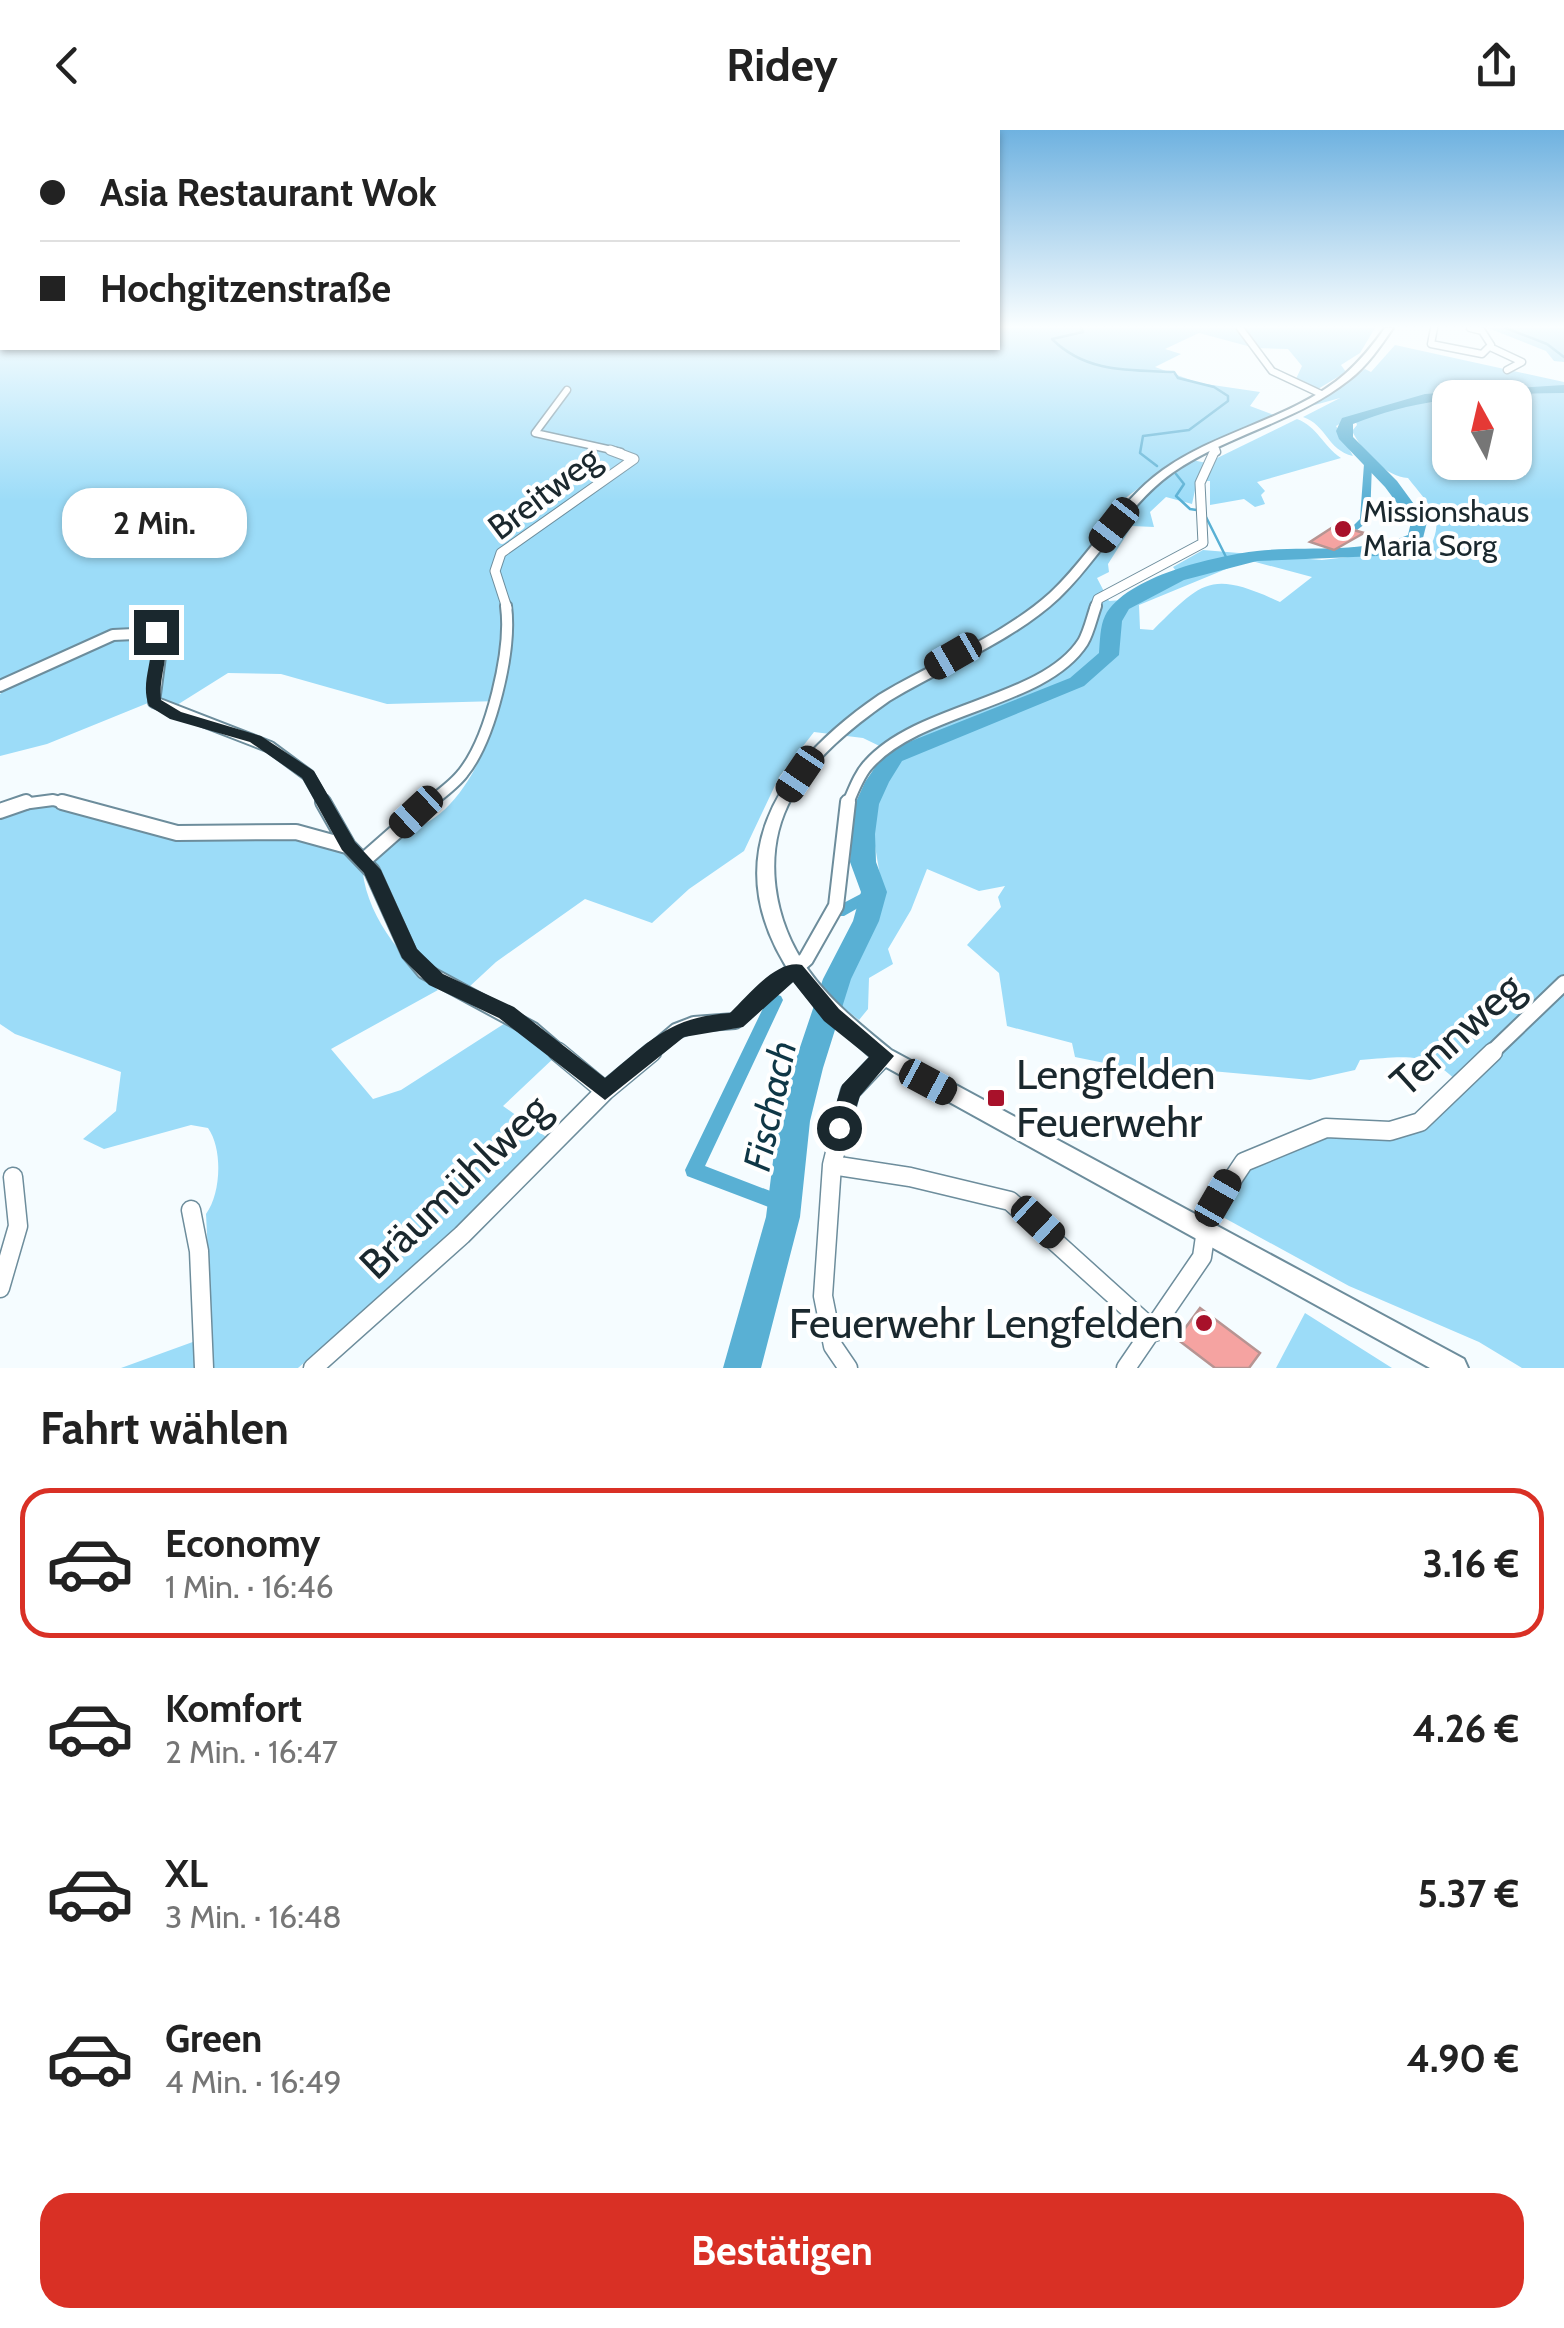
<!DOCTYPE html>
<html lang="de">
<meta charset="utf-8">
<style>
body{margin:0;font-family:Cabin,sans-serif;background:#f6f6f6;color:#222;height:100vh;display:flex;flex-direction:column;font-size:38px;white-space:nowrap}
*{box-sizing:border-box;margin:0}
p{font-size:32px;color:#767676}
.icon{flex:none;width:55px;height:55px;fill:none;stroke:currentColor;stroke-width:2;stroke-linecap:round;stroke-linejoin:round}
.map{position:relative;height:1238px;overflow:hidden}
.sheet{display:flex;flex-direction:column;background:#fff;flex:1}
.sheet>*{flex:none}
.hud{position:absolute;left:0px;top:0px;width:1000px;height:220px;box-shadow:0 2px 8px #0004;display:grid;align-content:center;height:220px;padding:0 40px;background:#fff}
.needle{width:65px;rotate:352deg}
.buttons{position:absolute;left:1432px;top:250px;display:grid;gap:20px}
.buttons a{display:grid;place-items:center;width:100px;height:100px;border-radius:20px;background:#fff;box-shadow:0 2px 8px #0004;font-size:50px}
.end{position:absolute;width:45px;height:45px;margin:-22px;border:12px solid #1a282e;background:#fff;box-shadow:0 0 0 5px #fff}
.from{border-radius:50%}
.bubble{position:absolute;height:70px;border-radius:30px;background:#fff;box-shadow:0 2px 8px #0004;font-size:32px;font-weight:800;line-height:70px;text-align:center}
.car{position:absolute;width:30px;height:60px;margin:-30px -15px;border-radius:12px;box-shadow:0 0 8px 2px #0007;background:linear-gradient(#222 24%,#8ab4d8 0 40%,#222 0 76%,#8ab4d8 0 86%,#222 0)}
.hud b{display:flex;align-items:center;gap:35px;height:95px;font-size:38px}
.hud b+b{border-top:2px solid #e0e0e0}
.hud i{width:25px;height:25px;background:#222}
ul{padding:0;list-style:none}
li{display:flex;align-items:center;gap:30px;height:150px;margin:0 20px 15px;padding:0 20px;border:5px solid transparent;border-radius:30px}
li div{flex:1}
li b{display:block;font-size:38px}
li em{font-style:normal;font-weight:800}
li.selected{border-color:#d93025}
li>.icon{width:90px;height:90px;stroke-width:1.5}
h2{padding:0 40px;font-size:45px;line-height:120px}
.cta{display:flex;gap:20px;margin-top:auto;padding:20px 40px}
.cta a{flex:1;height:115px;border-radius:30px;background:#d93025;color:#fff;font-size:40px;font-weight:800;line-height:115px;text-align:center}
header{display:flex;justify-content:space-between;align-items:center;height:130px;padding:0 40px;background:#fff;font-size:45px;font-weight:800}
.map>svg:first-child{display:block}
.green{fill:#9cdcf8;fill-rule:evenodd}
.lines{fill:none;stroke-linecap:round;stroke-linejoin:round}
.stream{stroke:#59b0d4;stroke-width:2.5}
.canal{fill:#59b0d4;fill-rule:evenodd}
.river{fill:#59b0d4;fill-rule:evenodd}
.building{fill:#f5a3a1;stroke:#b79492;stroke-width:2.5}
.street-far4-casing{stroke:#6d8d9c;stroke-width:9}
.street-far3-casing{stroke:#6d8d9c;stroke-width:11}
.street-far2-casing{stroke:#6d8d9c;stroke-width:14}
.street-far1-casing{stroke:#6d8d9c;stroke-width:18}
.street-casing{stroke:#6d8d9c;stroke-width:21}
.secondary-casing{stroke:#6d8d9c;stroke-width:4}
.street-far4{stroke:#fff;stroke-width:6}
.street-far3{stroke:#fff;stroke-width:9}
.street-far2{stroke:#fff;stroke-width:10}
.street-far1{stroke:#fff;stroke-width:14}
.street{stroke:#fff;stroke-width:18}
.secondary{fill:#fff;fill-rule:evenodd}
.route{fill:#1a282e}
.poi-dot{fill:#a8112a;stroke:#fff;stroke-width:4}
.labels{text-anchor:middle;stroke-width:8;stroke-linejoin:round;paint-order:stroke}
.far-poi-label{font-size:30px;fill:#1a282e;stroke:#fff;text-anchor:start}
.street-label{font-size:35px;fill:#1a282e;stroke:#fff}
.water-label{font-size:38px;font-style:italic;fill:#0f3746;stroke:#fff}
.near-street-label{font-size:42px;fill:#1a282e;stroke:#fff}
.near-poi-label{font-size:42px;fill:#1a282e;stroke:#fff;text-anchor:start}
</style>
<header><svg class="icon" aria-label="back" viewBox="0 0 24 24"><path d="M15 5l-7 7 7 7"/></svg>Ridey<svg class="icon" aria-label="share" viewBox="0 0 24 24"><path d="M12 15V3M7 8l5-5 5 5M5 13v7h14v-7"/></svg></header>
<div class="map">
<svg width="1564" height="1238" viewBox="0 0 1564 1238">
<rect width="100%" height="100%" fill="#f5fcff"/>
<path class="green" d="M0 198 2 218H998V198H1375L1360 223 1341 235 1346 242 1318 259 1295 251 1302 236 1288 219 1255 218 1199 203 1165 219 1181 224 1155 237 1199 253 1260 262 1250 276 1277 286 1169 335 1111 379 1112 383 1126 388C1143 363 1166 344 1192 330L1207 333 1297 289C1318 297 1322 315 1341 328L1257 352 1265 361 1261 365 1265 374 1255 377 1244 369 1210 375V351H1197L1192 374 1166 367 1150 382 1154 397 1132 396 1108 434 1109 442 1097 448 1109 471 1136 469 1183 450 1173 437 1203 420 1322 430 1408 420 1424 430C1447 387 1436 384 1408 348 1386 347 1362 321 1352 301L1357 295 1354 286 1336 296 1353 326C1327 320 1327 295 1303 287L1340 268 1311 276 1365 239 1371 242 1395 215 1564 252V1238H1522L1479 1212 1349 1156 1219 1085 1236 1051 1256 1030 1333 1002 1413 1000 1443 983 1466 961C1431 920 1410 926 1360 930L1355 940 1310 950 1189 939 1183 949 1075 927 1072 913 1007 896 999 843 967 815 1001 777 998 767 1005 756 979 761 927 739 911 780 888 819 893 834 869 848 868 879 859 890 833 870 883 764 873 704 875 668 900 626 863 608 814 602 779 647 744 721 689 759 652 793 585 769 496 832 469 857C413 849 394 782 371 736L399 701C455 698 490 618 500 571L387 574 281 544 228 543 169 580 158 572 163 508 130 500 0 554ZM1450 268H1515V332H1450ZM1248 430 1312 447 1280 472C1210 440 1203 451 1153 500L1140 499 1139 475Z
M1488 198H1564V232L1554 231 1546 221Z
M133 503 157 510 148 573 47 614 0 626V564L15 551Z
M42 671C85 683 140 705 183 708 253 712 297 693 362 732 363 782 401 828 438 860L331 919 373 969 401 960 510 890 557 925 503 976 549 1009 480 1079 298 1238H121L212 1205 206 1084C221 1064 223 1019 208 998L191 995 104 1019 83 1009 116 981 121 942 15 904 0 894V683Z
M1305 1183 1392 1238H1276Z"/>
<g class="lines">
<path class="stream" d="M1081 198 1083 202 1052 209C1086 243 1129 240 1174 242L1178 248 1214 257 1228 266V271L1189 300 1143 306 1140 323 1157 336
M1506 198 1547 214 1564 227
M1176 344 1184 354 1176 366 1190 379 1203 381 1228 431
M1297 427 1310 421"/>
<path class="canal" d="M1368 331 1372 334 1370 390 1357 400 1352 397 1360 389 1364 334Z
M874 757 879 758 881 762 879 766 844 786H834L832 782 834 778Z
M775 864 781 866 783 870 705 1036 791 1069 793 1075 791 1081 784 1083 687 1046 685 1040 767 870 769 866Z"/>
<path class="river" d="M1564 255V263C1490 264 1422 266 1353 294V307L1397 351 1427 392 1422 412 1377 426 1257 431 1184 450 1129 479 1122 491 1119 525 1084 556 902 631 889 652 879 674 875 704 876 732 887 762 879 791 851 849 823 938 810 991 800 1087 761 1238H723L766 1087 778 991 793 938 823 849 853 791 861 762 850 732 851 704 855 674 865 652 886 621 1070 548 1099 523C1100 511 1100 496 1105 486 1126 446 1215 426 1257 421 1308 415 1359 425 1408 405L1411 392 1385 357 1339 309 1336 301 1342 288 1425 264Z"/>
</g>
<path class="building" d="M1336 395 1364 403 1334 420 1310 412Z
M1200 1178 1260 1223 1249 1238H1215L1177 1209Z"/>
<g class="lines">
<g class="street-far4-casing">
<path id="street-far4" d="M1240 198 1272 241 1321 264
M1434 198 1431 214 1482 224 1491 215 1482 201 1470 198
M1490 217 1522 232 1507 240
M567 260 535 303 621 322
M1212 317 1217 322"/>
</g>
<g class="street-far3-casing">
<path id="street-far3" d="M507 478 495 441 501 423 634 329 610 320
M1095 478 1098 469 1203 413 1200 353 1215 320"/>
</g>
<g class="street-far2-casing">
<path id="street-far2" d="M0 556 113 505 156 503 161 519 154 572 270 617 308 645 325 675
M15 675 53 670 72 675
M427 675C439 665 454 655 463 643 491 608 512 520 506 476
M847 675C853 662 859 644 869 634 920 577 1044 573 1083 512 1089 502 1092 487 1096 476"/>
</g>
<g class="street-far1-casing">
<path id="street-far1" d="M62 672 177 703 296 702 347 716
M323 672 348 716 372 741 409 823 424 841 533 900 561 924
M0 681 26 672
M364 730 430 672
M649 924 676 901 694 894 735 891 806 829 836 776 848 672
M1490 924 1564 853"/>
</g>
<g class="street-casing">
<path id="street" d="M558 922 605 961
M832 1035 910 1047 1010 1071 1155 1202
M191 1080 199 1121 204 1238
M0 1158 18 1096 13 1047
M313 1238 462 1105 605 961 652 922
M848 1238 833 1216 823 1166 832 1035 850 962 884 926
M1126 1238 1202 1127 1208 1086 1244 1032 1326 998 1390 1001 1420 992 1493 922"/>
</g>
<g class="secondary-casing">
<path id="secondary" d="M1385 198H1393C1380 217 1367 236 1349 250 1296 292 1227 305 1172 343 1126 376 1100 429 1059 468 1012 512 945 537 889 571 852 597 814 628 792 667 761 722 773 791 809 841 831 872 862 896 891 920L1464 1229 1468 1238H1430L877 932C848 907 817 882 795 850 713 732 775 636 879 565 935 531 1001 507 1050 463 1091 425 1117 373 1163 340 1219 300 1293 289 1345 244 1361 230 1373 215 1385 198Z"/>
</g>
<use href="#street-far4" class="street-far4"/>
<use href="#street-far3" class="street-far3"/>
<use href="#street-far2" class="street-far2"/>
<use href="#street-far1" class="street-far1"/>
<use href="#street" class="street"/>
<use href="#secondary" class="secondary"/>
</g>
<linearGradient id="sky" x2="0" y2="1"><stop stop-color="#6fb2e0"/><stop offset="0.53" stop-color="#fafeff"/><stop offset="1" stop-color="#fafeff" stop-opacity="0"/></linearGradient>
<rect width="1564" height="371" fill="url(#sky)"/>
<path class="route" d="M156 498 163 502C171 526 158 546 161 570L181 582 261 606 314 641 355 712 381 740 417 819 443 844 514 877 605 948C650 911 669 887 730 883 747 867 776 829 802 835L839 879 894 926 860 966 847 1005H831L828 998 842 955 869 927 824 891 793 852 743 897 684 907 605 970 499 888 429 855 402 828 364 743 342 720 302 648 250 612 170 589 149 576C139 550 157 528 149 502Z"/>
<g class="poi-dot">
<circle cx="1343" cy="399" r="10"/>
<rect x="986" y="958" width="20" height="20" rx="5"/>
<circle cx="1204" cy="1193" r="10"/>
</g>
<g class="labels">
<g class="far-poi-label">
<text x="1363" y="392">Missionshaus<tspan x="1363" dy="34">Maria Sorg</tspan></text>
</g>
<g class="street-label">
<text transform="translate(544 363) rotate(-37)" y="12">Breitweg</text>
</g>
<g class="water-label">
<text transform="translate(770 976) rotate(-78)" y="13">Fischach</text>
</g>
<g class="near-street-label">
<text transform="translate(1456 904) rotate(-42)" y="15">Tennweg</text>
<text transform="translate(454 1056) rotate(-44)" y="15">Bräumühlweg</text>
</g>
<g class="near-poi-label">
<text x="1016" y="959">Lengfelden<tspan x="1016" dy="48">Feuerwehr</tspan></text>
<text x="1184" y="1208" text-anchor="end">Feuerwehr Lengfelden</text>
</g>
</g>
</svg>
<div class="buttons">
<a><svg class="needle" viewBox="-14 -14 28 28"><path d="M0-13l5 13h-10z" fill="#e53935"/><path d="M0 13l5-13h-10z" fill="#767676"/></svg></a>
</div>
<i class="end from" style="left:839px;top:998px"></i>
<i class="end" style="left:156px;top:502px"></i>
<div class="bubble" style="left:62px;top:358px;width:185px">2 Min.</div>
<i class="car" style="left:1114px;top:395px;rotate:218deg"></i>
<i class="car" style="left:953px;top:526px;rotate:240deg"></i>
<i class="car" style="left:800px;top:644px;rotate:214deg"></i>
<i class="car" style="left:416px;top:682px;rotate:227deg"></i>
<i class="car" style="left:928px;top:952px;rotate:118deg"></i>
<i class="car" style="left:1218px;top:1068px;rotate:30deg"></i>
<i class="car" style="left:1038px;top:1092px;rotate:133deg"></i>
<div class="hud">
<b><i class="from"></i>Asia Restaurant Wok</b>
<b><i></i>Hochgitzenstraße</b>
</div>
</div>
<section class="sheet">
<h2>Fahrt wählen</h2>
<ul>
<li class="selected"><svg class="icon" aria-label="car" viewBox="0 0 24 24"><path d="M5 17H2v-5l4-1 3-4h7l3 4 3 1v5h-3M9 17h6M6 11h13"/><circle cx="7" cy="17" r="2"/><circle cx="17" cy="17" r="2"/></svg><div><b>Economy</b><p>1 Min. · 16:46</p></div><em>3.16 €</em></li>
<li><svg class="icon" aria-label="car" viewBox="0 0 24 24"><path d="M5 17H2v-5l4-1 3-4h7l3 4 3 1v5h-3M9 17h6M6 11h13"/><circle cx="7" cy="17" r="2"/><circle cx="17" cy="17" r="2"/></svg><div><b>Komfort</b><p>2 Min. · 16:47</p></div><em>4.26 €</em></li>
<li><svg class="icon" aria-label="car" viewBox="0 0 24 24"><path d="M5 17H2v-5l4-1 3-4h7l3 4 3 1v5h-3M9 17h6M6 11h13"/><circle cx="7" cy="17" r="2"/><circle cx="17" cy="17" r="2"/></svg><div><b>XL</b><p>3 Min. · 16:48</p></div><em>5.37 €</em></li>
<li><svg class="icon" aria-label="car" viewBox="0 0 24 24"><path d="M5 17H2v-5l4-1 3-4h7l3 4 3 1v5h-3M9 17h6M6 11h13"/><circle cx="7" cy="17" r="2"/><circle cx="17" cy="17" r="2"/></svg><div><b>Green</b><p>4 Min. · 16:49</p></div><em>4.90 €</em></li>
</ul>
<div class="cta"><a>Bestätigen</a></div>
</section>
